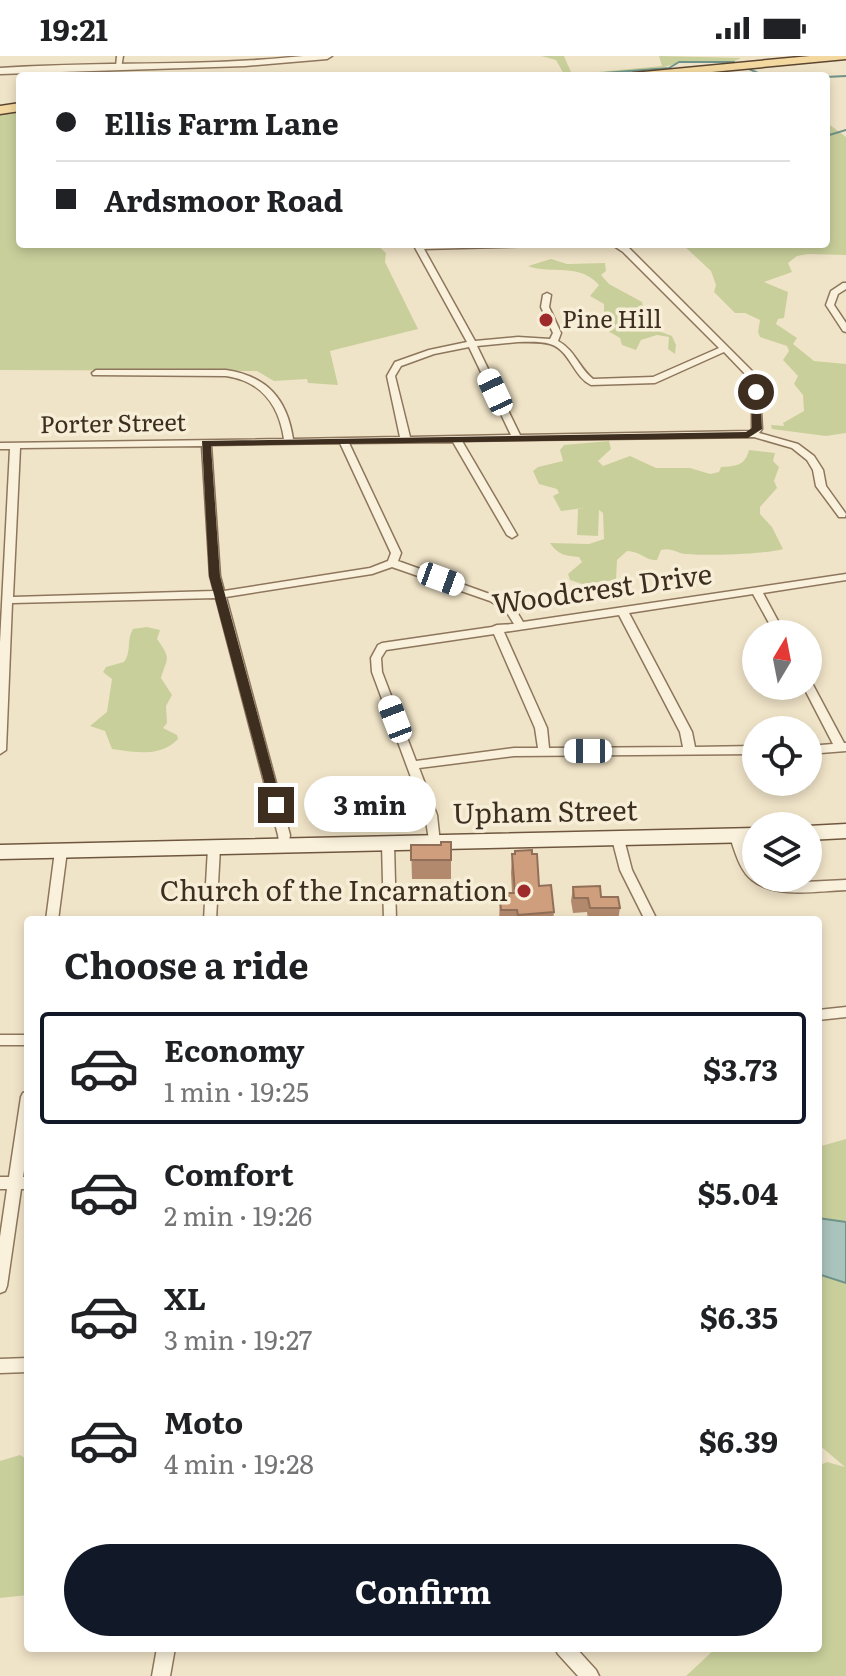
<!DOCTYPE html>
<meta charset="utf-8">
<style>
body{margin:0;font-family:Literata,serif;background:#f6f6f6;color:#202124;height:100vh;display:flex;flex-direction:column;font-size:30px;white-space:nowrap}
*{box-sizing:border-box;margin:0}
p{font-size:26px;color:#757577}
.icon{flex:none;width:44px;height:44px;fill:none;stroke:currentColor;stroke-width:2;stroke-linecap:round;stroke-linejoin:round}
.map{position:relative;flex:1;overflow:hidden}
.sheet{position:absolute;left:24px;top:860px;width:798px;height:736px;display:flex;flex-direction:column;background:#fff;border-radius:8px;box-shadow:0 4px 12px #0003}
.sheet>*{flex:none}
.hud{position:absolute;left:16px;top:16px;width:814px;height:176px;border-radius:8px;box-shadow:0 4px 12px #0003;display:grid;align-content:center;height:176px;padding:0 40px;background:#fff}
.needle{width:52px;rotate:10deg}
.buttons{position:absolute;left:742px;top:564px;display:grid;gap:16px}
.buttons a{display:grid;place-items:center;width:80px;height:80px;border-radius:50%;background:#fff;box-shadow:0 4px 12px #0003;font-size:40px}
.end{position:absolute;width:36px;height:36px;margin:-18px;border:10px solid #3d2e20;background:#fff;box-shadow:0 0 0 4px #fff}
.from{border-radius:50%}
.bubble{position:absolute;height:56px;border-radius:28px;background:#fff;box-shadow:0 4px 12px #0003;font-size:26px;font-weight:700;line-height:56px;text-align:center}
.car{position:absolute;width:24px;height:48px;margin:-24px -12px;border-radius:10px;box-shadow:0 0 6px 2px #0007;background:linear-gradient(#fff 24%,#345 0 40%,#fff 0 76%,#345 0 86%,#fff 0)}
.hud b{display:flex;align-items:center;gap:28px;height:76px;font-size:30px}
.hud b+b{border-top:2px solid #e0e0e0}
.hud i{width:20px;height:20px;background:#202124}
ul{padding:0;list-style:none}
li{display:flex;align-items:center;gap:24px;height:112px;margin:0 16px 12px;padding:0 24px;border:4px solid transparent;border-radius:8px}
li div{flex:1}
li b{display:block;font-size:30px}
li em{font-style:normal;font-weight:700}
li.on{border-color:#111827}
li>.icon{width:72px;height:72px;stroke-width:1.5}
h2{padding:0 40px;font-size:36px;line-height:96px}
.button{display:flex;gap:16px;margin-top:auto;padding:16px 40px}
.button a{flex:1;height:92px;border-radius:48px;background:#111827;color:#fff;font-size:32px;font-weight:700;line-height:92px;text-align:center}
.status{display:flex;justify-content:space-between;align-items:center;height:56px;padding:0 40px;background:#fff;direction:ltr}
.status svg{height:22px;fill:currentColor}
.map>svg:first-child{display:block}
.green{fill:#c9cf9b}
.water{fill:#a9c4bc;stroke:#6f938a;stroke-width:2}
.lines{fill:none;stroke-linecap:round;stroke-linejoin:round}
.stream{stroke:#6f938a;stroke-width:2}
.minor-casing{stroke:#8d765c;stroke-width:3}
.tertiary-casing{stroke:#8d765c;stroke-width:3}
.secondary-casing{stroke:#6f573f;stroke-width:3}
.primary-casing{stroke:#5b4430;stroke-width:3}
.minor{fill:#faf1dc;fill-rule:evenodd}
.tertiary{fill:#faf1dc;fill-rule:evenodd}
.secondary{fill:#faf1dc;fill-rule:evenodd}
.primary{fill:#f3d9a0;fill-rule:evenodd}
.wall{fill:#b2896c}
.building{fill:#cf9f7d;stroke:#916f58;stroke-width:2}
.route{fill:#3d2e20}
.poi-dot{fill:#9e2a2b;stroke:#f7eed8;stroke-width:3}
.labels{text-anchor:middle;stroke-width:7;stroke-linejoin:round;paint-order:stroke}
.far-poi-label{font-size:24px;fill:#3d2e20;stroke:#f7eed8;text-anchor:start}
.far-street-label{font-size:24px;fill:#3d2e20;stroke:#f7eed8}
.street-label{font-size:28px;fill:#3d2e20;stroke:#f7eed8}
.poi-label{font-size:28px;fill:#3d2e20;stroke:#f7eed8;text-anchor:end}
</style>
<div class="status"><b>19:21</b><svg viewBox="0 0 49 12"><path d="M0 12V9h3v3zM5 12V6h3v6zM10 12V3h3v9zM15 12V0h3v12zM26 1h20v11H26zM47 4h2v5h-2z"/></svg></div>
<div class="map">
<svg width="846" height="1620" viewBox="0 0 846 1620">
<rect width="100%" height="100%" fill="#f0e4c8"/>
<path class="green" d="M541 0H564L571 16 576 18 662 10 659 0 741 2C723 13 698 1 678 7 643 18 602 19 565 20L556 4Z
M20 54V188H376L386 197 385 206 418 273 330 295 338 329 308 327 307 323 274 325 257 315 0 314V58Z
M826 66 846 81V199L808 198 797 200 788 207 792 216 764 226 788 236 784 262 778 263 776 268 797 282 793 288 814 305 846 308V377L826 380 772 373 771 369 784 370 783 367 804 355 803 339 794 328 798 320 783 304 789 295 787 290 760 281 758 276 760 264 745 257H735L714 236 716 229 711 215 682 188H826Z
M551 203 567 208 605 207 606 215 601 219 609 228 642 246 645 260 653 273 672 280 676 289 675 298 668 293 669 281 657 279 641 284 636 294 622 289 620 282 596 268 604 259V248L590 240 599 229C579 206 551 219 528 210Z
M609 385 611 393 598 405 603 410 630 400 656 412H690L710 418 719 416 721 411C736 410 745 410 749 394L775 397 773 405 779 411 774 425 777 432 760 451V458L772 471 783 493C768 498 702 500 686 498 676 497 672 491 661 494L657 504C646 505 640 495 627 495L617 504 616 524 582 528 570 524 568 518 582 506 579 501C566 500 558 499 550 487L589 488 604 483 603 457 599 454 598 480 577 479 578 453 584 452 561 455 553 440 559 437 557 433 539 428 533 415 538 411 563 405 560 394 564 389Z
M147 571 160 574 157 583C172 604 167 601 161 622L172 639 166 650 167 667 163 672 177 679 178 683C160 702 135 696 112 693L105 675 90 670 107 656 112 623 103 616 106 611 124 606C132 595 126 584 133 573Z
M846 1083V1620H686L716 1592H818V1410L827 1406 845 1411 818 1388V1091Z
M20 1399 28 1404V1539L0 1542V1405Z"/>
<path class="water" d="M818 1162 846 1166V1227L818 1218Z"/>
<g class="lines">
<path class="stream" d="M749 13 765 20
M565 20 669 12 679 6H734
M826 21 846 20
M826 80 846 74"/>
<g class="minor-casing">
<path id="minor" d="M117 0H123L121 12 116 11Z
M413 188H545L541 190 424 193 475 285 518 281 550 283 553 277 541 251 543 239 547 237 551 239 549 251 561 277 558 285C575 294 579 312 593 323L653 321 719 292 623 196 611 188H621L629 192 753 316 760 336 762 373 759 377 798 388 814 400 823 414 826 430 846 458 845 461H839L816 430 813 414 807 404 792 392 754 381 462 385 517 479 512 482 507 479 453 386 349 387 401 497 398 505 498 541 514 551 523 566 846 518V524L763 537 785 578H775L753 538 629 557 692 676 695 691 756 690V698L514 700 419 712 437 759 440 787 438 790H430L425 759 372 616 371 602 378 589 382 587 492 571 497 569 514 568 506 555 490 545 392 511 372 518 226 541 290 779 288 793H280L278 779 216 542 12 547 6 694 0 698V587L10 393H0V387L284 383C279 349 261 325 226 320L93 319 92 317 96 314H226C266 320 287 342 293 383L400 381 387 320 395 306 429 294 467 286ZM518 286C528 286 540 285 550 288 570 294 573 320 591 329L655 327 724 296 746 319 752 336V373L751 375 520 379 477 290ZM469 291 511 379 410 381 395 320 401 310 434 298ZM340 387 391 497 388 505 370 512 224 535 220 520 211 389ZM202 390 210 520 214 535 13 541 20 392ZM619 559 680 676 683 691 549 692 547 672 504 576ZM494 578 535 672 538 692H514L416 705 382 616 381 602 386 594Z
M843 227H846V233L838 238 834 249 846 267V276L843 275 826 249 831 235Z
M808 626 812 627 844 687H846V695L808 698V690L833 688 803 630H808Z
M735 775C744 780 756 811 756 822H770L784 827 846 824V834C818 835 775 843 752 824 739 814 735 794 729 779Z
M618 779 624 783 632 814 657 864H645L620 814 612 783Z
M388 784 394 788 396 864H384L382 788Z
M214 788 220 792 216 864H204L208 792Z
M61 791 67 795 58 864H46L55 795Z
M846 951V961L818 964V954Z
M0 979H28V989H0Z
M28 1035V1088L23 1121H28V1133H21L7 1230 5 1235 0 1237V1181L7 1133H0V1121H9L21 1041 23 1037Z
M28 1302V1316L0 1317V1303Z
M157 1592H175L170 1620H152Z
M555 1592H576L596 1614 599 1620H578L558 1598Z"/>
</g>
<g class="tertiary-casing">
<path id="tertiary" d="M303 0H332L327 3 245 10 0 18V12C101 5 202 11 303 0Z"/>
</g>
<g class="secondary-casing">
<path id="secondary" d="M846 768V782L808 784V770Z
M756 772V786L0 803V789Z"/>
</g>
<g class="primary-casing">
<path id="primary" d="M810 0H846V3L670 20H627L633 17Z
M20 47V55L0 58V50Z"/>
</g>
<use href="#minor" class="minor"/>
<use href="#tertiary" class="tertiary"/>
<use href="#secondary" class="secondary"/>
<use href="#primary" class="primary"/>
</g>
<path class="wall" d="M411 789 451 804V823H412Z
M512 798 539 830 554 856 553 864H499L500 844H508V837H512L511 817Z
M573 831 601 841 620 852 618 864H588L587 856 573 857 571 845Z"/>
<path class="building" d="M441 786H451V804H411V789H441Z
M532 794V798H537L539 830 551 829 554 856 518 859 517 854H501L500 844H509L508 837H515L512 798H515V795Z
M600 830 601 841H618L620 852H590L588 842H574L573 831Z"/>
<path class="route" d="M756 333 760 336 762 373 748 382 211 390 220 520 282 749 276 753 271 752 209 520 202 385 746 376 752 372 751 336Z"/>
<g class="poi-dot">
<circle cx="546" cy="264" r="8"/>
<circle cx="524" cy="835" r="8"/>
</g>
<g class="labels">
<g class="far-poi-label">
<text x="562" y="272">Pine Hill</text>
</g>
<g class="far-street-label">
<text transform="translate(113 368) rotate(-1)" y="8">Porter Street</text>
</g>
<g class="street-label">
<text transform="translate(602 533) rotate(-8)" y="10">Woodcrest Drive</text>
<text transform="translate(545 756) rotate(-1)" y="10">Upham Street</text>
</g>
<g class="poi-label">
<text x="508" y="845">Church of the Incarnation</text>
</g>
</g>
</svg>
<div class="buttons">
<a><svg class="needle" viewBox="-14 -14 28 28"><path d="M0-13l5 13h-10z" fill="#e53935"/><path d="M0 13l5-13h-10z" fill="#757577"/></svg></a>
<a><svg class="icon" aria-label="locate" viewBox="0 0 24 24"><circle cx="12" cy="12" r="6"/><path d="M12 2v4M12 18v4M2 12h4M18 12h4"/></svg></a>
<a><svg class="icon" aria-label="layers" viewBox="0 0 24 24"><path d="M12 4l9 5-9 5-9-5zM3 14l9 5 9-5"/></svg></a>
</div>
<i class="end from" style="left:756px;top:336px"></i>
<i class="end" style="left:276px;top:749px"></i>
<div class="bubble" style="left:304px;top:720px;width:132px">3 min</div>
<i class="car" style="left:495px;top:336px;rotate:335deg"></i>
<i class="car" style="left:441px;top:523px;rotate:110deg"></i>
<i class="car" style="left:395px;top:663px;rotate:339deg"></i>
<i class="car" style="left:588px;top:695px;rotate:270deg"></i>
<div class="hud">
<b><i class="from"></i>Ellis Farm Lane</b>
<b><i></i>Ardsmoor Road</b>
</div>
<section class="sheet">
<h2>Choose a ride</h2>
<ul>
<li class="on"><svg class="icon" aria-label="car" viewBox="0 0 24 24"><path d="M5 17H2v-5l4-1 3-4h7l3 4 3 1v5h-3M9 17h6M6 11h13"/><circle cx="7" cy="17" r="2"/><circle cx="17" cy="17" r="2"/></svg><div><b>Economy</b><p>1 min · 19:25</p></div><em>$3.73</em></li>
<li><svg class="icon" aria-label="car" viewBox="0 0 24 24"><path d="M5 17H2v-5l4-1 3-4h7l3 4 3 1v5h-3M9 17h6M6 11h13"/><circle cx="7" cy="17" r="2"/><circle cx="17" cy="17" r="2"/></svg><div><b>Comfort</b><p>2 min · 19:26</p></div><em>$5.04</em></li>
<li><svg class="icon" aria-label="car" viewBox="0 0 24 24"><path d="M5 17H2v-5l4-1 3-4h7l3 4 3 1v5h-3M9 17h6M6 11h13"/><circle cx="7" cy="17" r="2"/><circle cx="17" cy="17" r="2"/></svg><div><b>XL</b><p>3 min · 19:27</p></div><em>$6.35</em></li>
<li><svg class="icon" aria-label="car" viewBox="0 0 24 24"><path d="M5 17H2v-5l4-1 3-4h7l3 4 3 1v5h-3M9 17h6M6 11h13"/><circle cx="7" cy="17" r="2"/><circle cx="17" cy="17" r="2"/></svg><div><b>Moto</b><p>4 min · 19:28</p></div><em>$6.39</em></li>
</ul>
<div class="button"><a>Confirm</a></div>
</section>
</div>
